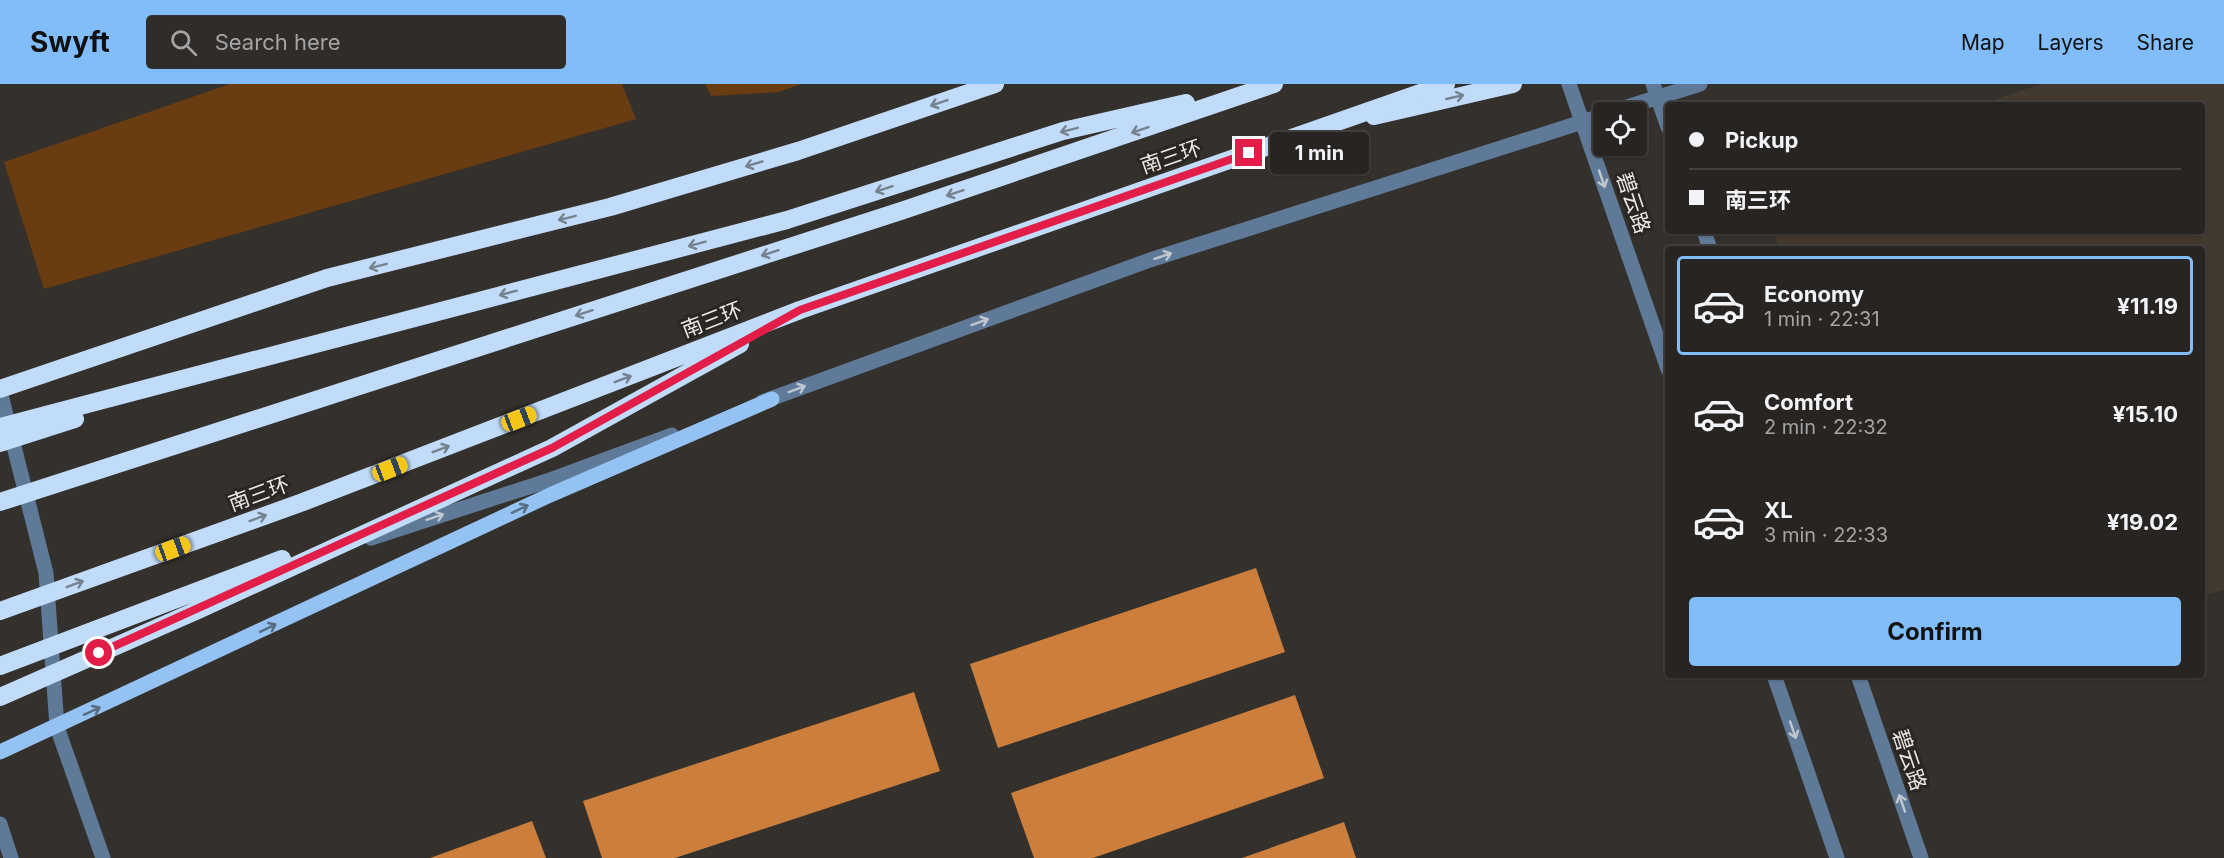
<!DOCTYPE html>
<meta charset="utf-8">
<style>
body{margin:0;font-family:Inter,"Noto Sans SC",sans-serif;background:#2f2c2a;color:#f1f3f6;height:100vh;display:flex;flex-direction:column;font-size:22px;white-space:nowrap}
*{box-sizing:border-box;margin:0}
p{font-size:20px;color:#a4a4a5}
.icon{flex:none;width:33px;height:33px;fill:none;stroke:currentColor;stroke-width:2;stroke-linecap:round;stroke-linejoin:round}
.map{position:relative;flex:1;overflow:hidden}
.details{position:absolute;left:1665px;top:162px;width:540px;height:432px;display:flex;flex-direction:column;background:#272421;border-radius:6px;box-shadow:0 2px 4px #0004,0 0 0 2px #43413f}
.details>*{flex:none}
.hud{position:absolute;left:1665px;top:18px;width:540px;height:132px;border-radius:6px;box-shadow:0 2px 4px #0004,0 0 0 2px #43413f;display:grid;align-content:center;height:132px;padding:0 24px;background:#272421}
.buttons{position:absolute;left:1593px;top:18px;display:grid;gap:12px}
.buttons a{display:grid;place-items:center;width:54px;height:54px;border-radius:6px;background:#272421;box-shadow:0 2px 4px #0004,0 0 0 2px #43413f;font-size:30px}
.end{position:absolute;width:27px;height:27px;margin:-14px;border:8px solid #e11d48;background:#fff;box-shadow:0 0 0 3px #fff}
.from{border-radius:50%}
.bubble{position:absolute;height:42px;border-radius:6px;background:#272421;box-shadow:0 2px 4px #0004,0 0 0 2px #43413f;font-size:20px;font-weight:700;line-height:42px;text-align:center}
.car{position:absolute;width:18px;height:36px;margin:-18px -9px;border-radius:8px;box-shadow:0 0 4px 2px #0007;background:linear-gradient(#f5c518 24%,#345 0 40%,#f5c518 0 76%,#345 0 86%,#f5c518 0)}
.hud b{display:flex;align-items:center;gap:21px;height:57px;font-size:22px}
.hud b+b{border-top:2px solid #43413f}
.hud i{width:15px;height:15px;background:#f1f3f6}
ul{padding:10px 0 0;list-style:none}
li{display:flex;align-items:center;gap:18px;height:99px;margin:0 12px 9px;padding:0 12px;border:3px solid transparent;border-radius:6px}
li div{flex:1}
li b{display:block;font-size:22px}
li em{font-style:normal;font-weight:700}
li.selected{border-color:#81bdfa}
li>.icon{width:54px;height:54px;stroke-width:1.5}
.action{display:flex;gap:12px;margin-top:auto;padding:12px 24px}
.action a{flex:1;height:69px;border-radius:6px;background:#81bdfa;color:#111;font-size:24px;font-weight:700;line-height:69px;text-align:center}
header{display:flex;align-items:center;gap:36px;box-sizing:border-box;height:84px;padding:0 30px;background:#81bdfa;color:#111}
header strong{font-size:28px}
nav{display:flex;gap:33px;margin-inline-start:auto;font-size:21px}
.search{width:420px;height:54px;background:#2f2c2a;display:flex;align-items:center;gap:15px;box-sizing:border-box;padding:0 21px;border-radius:6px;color:#a4a4a5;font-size:22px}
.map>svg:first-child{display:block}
.built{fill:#423931}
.green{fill:#6a3c11}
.building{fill:#cc7f3d}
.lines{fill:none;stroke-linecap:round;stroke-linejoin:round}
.minor{stroke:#5e7a98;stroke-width:15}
.major{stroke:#93c2f3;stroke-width:15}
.highway{stroke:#c1dcfa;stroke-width:18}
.highway-bridge{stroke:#c1dcfa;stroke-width:18}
.oneway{stroke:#76818e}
.oneway2{stroke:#c1c7ce}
.oneway3{stroke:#596c81}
.route{stroke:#e11d48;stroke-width:8}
.labels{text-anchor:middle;stroke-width:6;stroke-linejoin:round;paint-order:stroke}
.street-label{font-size:21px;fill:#ebe8e5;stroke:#2a2623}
</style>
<header>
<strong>Swyft</strong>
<div class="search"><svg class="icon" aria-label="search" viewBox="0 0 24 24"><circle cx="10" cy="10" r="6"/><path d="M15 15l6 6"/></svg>Search here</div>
<nav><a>Map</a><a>Layers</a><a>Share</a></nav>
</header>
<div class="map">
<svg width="2224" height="774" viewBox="0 0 2224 774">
<rect width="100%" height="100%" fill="#34302c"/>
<path class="built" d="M2040 0H2224V506L2202 512V165H1779L1777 159 1775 147H2202V21H1980Z"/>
<path class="green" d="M230 0H622L636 35 44 205 4 78Z
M705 0H801L779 8 711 12Z"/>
<path class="building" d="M1256 484 1285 568 998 664 970 580Z
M914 608 940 687 675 774H602L583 717Z
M1295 611 1324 694 1093 774H1034L1011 709Z
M532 737 546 774H430Z
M1344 738 1356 774H1242Z"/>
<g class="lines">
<path class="minor" d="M1569 0 1668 285
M1653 0 1668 43
M1611 28 1700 0
M1704 147 1710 165
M0 307 46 489 57 643 103 774
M762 318 1150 176 1604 31
M371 454 547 397 672 351
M1774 591 1837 774
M1858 591 1921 774
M0 740 11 774"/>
<path class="major" d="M0 668 550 411 772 315"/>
<path class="highway" d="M1374 32 1513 0
M0 305 327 194 610 123 798 67 995 0"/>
<path class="highway-bridge" d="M0 343 787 136 1063 47 1186 19
M0 359 75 335
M0 418 904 126 1274 0
M0 527 303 418 800 226 1446 0
M0 582 282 475
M0 613 198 526 552 364 740 260"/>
</g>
<defs><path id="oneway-shaft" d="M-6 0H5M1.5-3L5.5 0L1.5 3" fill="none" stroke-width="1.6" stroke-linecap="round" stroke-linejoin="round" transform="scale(1.5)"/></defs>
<g class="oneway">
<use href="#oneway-shaft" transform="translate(1455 13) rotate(-13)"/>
<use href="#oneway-shaft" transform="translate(939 19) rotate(161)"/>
<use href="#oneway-shaft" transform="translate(1069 46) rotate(166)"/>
<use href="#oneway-shaft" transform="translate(1140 46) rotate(161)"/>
<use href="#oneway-shaft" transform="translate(754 80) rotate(163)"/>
<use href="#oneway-shaft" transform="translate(884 105) rotate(162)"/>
<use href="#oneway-shaft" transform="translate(955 109) rotate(161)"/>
<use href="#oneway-shaft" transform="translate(567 134) rotate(166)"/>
<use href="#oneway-shaft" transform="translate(697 160) rotate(165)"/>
<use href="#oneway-shaft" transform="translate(770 169) rotate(162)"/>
<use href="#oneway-shaft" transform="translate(378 182) rotate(166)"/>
<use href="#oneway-shaft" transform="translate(508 209) rotate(165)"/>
<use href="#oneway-shaft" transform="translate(584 229) rotate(162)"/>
<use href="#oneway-shaft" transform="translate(623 295) rotate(-21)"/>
<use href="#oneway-shaft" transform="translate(441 365) rotate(-21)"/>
<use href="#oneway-shaft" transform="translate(258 434) rotate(-20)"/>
<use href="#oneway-shaft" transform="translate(75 500) rotate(-20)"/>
</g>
<g class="oneway2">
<use href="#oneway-shaft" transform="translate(1602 95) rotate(71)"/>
<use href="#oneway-shaft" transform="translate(1163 172) rotate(-18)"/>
<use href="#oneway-shaft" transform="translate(980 238) rotate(-20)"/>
<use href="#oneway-shaft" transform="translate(797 305) rotate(-20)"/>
<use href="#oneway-shaft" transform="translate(435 433) rotate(-18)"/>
<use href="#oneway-shaft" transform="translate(1793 646) rotate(71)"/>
<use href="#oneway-shaft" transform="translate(1902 719) rotate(-109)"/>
</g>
<g class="oneway3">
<use href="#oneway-shaft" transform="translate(520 425) rotate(-25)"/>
<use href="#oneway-shaft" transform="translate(268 544) rotate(-25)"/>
<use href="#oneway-shaft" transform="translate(92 627) rotate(-25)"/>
</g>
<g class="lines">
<path class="route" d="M99 569 552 364 800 226 1249 69"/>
</g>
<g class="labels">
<g class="street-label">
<text transform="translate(1171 73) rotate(-19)" y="7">南三环</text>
<text transform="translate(1633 119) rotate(71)" y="7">碧云路</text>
<text transform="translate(712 236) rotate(-21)" y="7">南三环</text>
<text transform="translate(259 410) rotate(-20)" y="7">南三环</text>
<text transform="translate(1909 676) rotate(71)" y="7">碧云路</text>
</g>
</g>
</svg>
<div class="buttons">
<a><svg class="icon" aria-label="locate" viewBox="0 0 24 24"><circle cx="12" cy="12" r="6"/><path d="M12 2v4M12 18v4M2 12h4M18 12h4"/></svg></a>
</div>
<i class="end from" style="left:99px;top:569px"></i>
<i class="end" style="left:1249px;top:69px"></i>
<div class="bubble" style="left:1270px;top:48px;width:99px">1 min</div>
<i class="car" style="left:519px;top:335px;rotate:69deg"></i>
<i class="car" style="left:390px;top:385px;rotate:69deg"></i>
<i class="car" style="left:173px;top:465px;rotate:70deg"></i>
<div class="hud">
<b><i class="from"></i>Pickup</b>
<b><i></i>南三环</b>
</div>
<section class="details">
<ul>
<li class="selected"><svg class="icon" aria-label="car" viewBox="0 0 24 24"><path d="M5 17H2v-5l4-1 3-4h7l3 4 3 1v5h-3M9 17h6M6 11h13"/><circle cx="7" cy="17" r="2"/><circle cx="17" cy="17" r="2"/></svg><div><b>Economy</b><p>1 min · 22:31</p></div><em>¥11.19</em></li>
<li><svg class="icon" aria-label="car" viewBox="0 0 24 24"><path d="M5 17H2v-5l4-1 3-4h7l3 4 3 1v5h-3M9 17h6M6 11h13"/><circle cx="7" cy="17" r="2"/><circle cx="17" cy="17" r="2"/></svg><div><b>Comfort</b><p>2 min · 22:32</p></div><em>¥15.10</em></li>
<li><svg class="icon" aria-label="car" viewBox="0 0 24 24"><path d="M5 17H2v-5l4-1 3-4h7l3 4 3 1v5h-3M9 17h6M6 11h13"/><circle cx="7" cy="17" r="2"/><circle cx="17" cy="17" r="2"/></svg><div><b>XL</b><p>3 min · 22:33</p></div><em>¥19.02</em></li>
</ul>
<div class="action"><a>Confirm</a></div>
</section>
</div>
